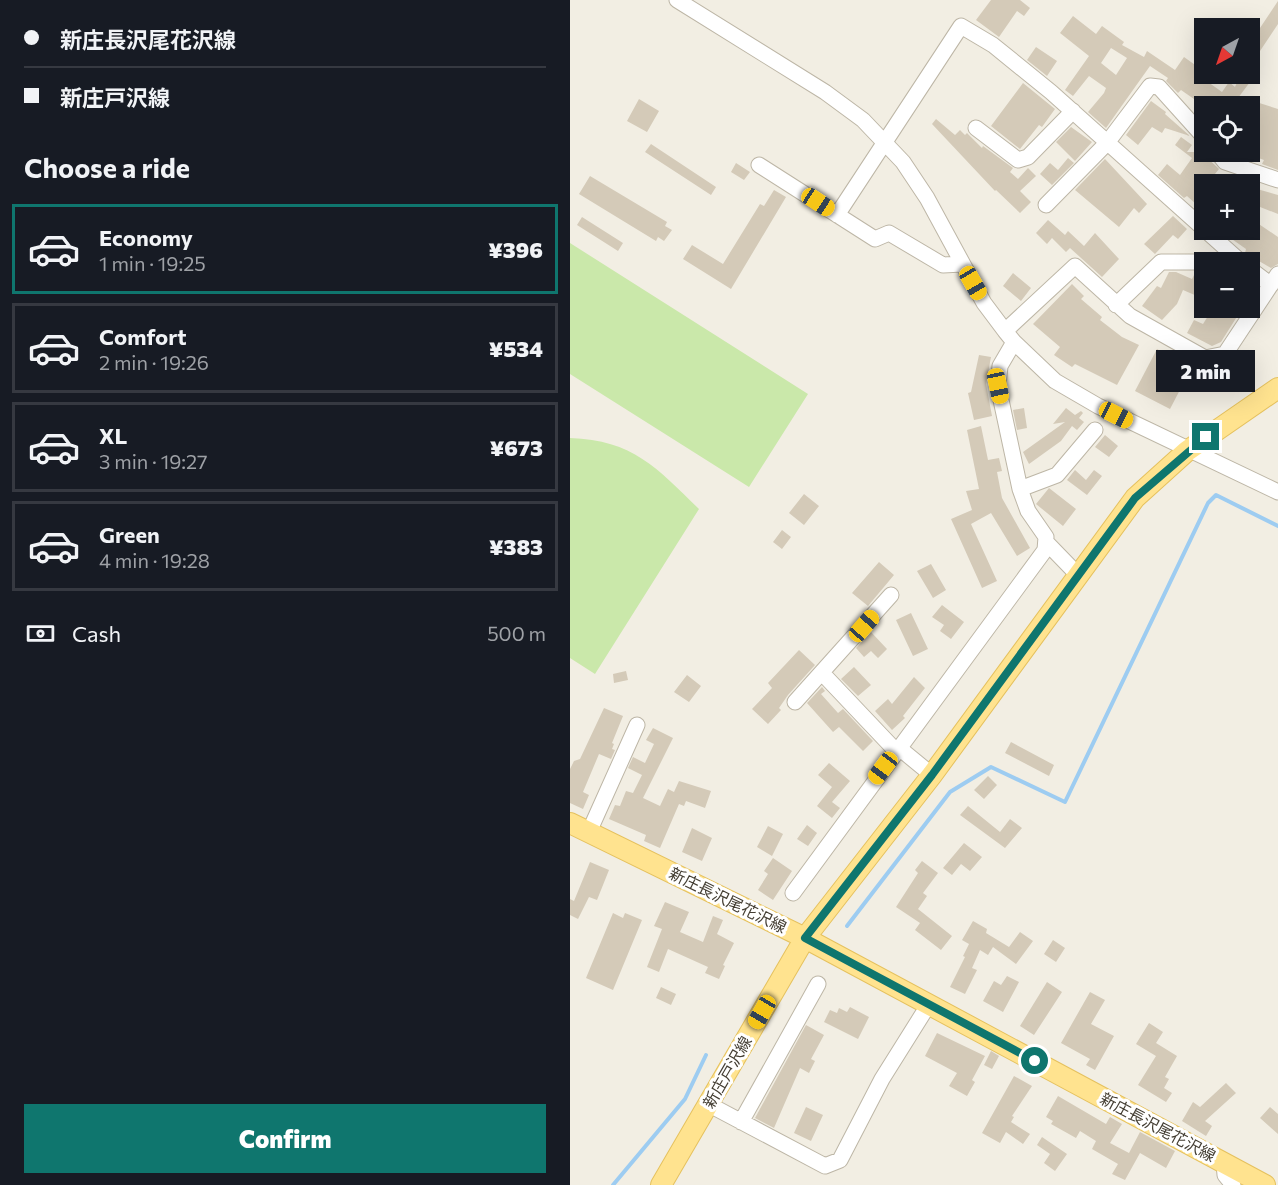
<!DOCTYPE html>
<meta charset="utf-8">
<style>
body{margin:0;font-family:Commissioner,"Noto Sans JP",sans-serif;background:#20242c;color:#f1f3f6;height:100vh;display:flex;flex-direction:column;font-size:22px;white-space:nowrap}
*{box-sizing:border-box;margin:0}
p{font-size:20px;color:#9ea1a6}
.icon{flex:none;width:33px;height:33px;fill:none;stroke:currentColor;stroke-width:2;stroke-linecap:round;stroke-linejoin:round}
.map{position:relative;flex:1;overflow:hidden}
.drawer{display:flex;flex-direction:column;background:#171b24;width:570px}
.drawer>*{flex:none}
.banner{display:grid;align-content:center;height:132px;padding:0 24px;background:#171b24}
.needle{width:39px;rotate:220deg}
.fabs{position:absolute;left:624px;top:18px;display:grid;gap:12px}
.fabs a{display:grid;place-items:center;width:66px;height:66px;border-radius:0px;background:#171b24;box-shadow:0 6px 24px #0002;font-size:30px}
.end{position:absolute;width:27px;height:27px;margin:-14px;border:8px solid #0f766e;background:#fff;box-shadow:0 0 0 3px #fff}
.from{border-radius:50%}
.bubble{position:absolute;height:42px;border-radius:0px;background:#171b24;box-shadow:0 6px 24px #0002;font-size:20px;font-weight:800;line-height:42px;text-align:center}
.car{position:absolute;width:18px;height:36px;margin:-18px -9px;border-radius:8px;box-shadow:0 0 4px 2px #0007;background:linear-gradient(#f5c518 24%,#345 0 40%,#f5c518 0 76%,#345 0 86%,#f5c518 0)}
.banner b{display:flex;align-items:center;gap:21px;height:57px;font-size:22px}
.banner b+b{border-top:2px solid #363941}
.banner i{width:15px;height:15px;background:#f1f3f6}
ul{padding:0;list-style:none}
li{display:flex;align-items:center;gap:18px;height:90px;margin:0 12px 9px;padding:0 12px;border:3px solid #363941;border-radius:0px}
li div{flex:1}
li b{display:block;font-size:22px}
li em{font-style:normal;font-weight:800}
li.active{border-color:#0f766e}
li>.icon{width:54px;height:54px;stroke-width:1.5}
h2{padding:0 24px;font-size:27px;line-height:72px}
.pay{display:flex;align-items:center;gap:15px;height:66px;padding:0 24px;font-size:22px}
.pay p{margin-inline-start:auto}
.cta{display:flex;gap:12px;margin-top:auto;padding:12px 24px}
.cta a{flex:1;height:69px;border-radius:0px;background:#0f766e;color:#fff;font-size:24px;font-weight:800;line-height:69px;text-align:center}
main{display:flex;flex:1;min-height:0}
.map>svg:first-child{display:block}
.green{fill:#cae8aa}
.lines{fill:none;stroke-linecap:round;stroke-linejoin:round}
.stream{stroke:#9dccf1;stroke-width:4}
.building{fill:#d4cab8;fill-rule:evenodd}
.minor-casing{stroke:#bdb6a6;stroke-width:17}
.major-casing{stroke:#e5c15e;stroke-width:22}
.minor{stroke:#fff;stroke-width:15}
.major{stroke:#ffe38f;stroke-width:20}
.route{stroke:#0f766e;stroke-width:8}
.labels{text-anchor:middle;stroke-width:6;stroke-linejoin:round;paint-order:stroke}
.street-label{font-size:16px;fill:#443e33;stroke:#fff}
</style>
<main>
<section class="drawer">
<div class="banner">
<b><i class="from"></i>新庄長沢尾花沢線</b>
<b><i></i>新庄戸沢線</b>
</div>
<h2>Choose a ride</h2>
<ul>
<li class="active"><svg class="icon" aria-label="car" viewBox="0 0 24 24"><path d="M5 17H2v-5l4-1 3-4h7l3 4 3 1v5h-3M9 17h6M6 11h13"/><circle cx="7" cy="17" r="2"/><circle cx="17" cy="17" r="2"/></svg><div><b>Economy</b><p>1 min · 19:25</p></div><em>¥396</em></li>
<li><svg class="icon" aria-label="car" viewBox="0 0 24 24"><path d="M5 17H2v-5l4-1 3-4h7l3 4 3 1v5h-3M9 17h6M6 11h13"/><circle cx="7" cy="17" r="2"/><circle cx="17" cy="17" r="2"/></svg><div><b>Comfort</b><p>2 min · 19:26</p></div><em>¥534</em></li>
<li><svg class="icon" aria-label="car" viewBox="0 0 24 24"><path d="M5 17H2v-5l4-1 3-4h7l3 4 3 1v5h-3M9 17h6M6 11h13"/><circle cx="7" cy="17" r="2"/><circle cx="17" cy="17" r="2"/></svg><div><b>XL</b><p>3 min · 19:27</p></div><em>¥673</em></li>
<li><svg class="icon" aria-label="car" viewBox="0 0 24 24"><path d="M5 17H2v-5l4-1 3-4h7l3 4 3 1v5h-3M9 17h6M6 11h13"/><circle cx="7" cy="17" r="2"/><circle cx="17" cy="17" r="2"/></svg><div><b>Green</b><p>4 min · 19:28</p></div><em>¥383</em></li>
</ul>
<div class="pay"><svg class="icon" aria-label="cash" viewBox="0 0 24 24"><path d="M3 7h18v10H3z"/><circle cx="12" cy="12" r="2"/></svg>Cash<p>500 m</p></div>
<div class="cta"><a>Confirm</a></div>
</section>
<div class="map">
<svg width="708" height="1185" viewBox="0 0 708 1185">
<rect width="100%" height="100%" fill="#f2eee3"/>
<path class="green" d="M0 243 238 394 179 487 0 374Z
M0 438C63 440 87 468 129 509L25 674 0 658Z"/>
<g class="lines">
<path class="stream" d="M277 926 380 792 421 767 495 802 638 503 646 495 708 526
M43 1185 115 1099 136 1055"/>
</g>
<path class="building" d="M421 0H450L460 8 454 16 447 11 429 37 406 20Z
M708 1V24L690 51 680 43Z
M503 16 526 34 532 26 554 42 552 45 574 57 577 51 605 70 614 57 628 67 624 72 652 92 659 82 665 87 671 74H686L662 106H634L611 90 608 93 596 81 598 78 580 66 536 128 518 112 534 93 536 88 519 76 503 96 495 90 519 56 490 33ZM541 48 557 58 546 75 531 63Z
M466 47 487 61 477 76 457 60Z
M453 83 485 109 472 127 469 125 450 149 421 126Z
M69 99 89 111 77 132 57 121Z
M581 101 596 112 595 114 620 136 595 128 592 133 582 127 568 145 556 135Z
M683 101 708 109V170L692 164 694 160 680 155V115Z
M366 119 385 135 390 130 395 135 397 133 412 148 413 146 443 168 440 172 448 179 458 168 466 176 450 191 461 202 450 213 426 190 425 191 362 124Z
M501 127 522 142 505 161 486 142Z
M611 137 622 145 617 152H631L649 169 645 174 670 184H634V196L627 205 617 196 614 198 588 175 597 164 610 175 622 158 605 145Z
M81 144 146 187 141 195 75 152Z
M498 158 504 163 482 185 470 174 480 163 488 170Z
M535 159 577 204 569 213 564 208 549 227 505 190Z
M166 163 180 172 174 180 161 172Z
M20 176 97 222 95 226 102 230 94 241 88 237 86 241 9 194Z
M680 187 708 195V214L680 203Z
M204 190 216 197 161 289 113 259 122 245 153 264 190 204 194 206Z
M603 216 617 229 608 239 603 235 585 254 574 244Z
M12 217 53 243 48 251 7 225Z
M680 218 708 237V264L701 268 675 253 676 249 649 230H680Z
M478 220 495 235 498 231 514 246 525 233 549 259 532 277 500 248 496 252 482 238 477 244 466 233Z
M599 272H606L622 279 625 273 634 277V299L613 290 607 304 592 320 572 306 587 286 591 288Z
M443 273 461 288 451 301 433 286Z
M502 284 514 296 511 299 532 317 530 320 552 337 569 345 547 385 505 364 502 367 484 355 490 347 463 324Z
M643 308H656L668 315 651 342 642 346 617 333 624 320 633 324Z
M587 349 603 358 600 365 621 375 616 386 613 384 600 409 565 391Z
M409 355 421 357 416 384 422 416 404 420 398 393 401 392Z
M454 408 457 428 447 430 443 410Z
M496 408 505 415 511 411 513 413 509 418 514 422 507 430 502 426 491 441 459 464 453 452 495 422 483 424Z
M411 426 418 460 429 458 432 471 427 472 432 498 460 548 447 556 421 513 401 524 427 581 412 588 381 519 402 510 396 491 409 489 397 430Z
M535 435 548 446 539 457 525 447Z
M505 470 516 480 524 470 532 476 517 495 497 480Z
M479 488 506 509 493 526 466 504Z
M234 494 249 506 234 525 219 513Z
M212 530 221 537 212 549 203 542Z
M309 562 324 575 298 606 282 593Z
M361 564 376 590 363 598 347 571Z
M372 605 394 622 381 639 370 631 374 625 362 617Z
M341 613 358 649 343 656 326 620Z
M301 632 317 649 308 658 301 651 294 657 286 648Z
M229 650 245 665 218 695 209 708 211 710 198 724 182 709 202 688 198 683Z
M284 667 301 685 288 696 271 679Z
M56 671 58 680 44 683 43 674Z
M117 675 131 686 119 702 104 692Z
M344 677 355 688 333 716 335 718 322 730 305 711 318 699 322 704Z
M252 687 255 691 251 694 268 713 273 709 303 741 293 751 269 727 263 732 237 703Z
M34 708 53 716 42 743 44 744 42 749 45 750 41 759 29 754 13 792 19 795 13 809 0 803V769L4 761 10 759Z
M83 728 103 738 73 798 90 806 98 789 104 792 109 781 141 791 135 808 116 801 114 806 109 804 90 848 74 841 76 835 39 819 45 805 50 806 56 791 63 793 72 775 58 768 63 757 75 763 84 744 76 740Z
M441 742 484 765 479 776 435 753Z
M259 763 280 781 262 802 270 808 262 818 247 806 262 787 248 775Z
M418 776 427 785 414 799 404 790Z
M398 806 430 832 440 819 452 828 435 848 390 815Z
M237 825 247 833 238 846 227 839Z
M198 826 213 834 202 856 187 847Z
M122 828 142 838 132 861 112 852Z
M394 843 412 857 400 871 391 864 382 875 373 868Z
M203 858 222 871 203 900 188 890 198 874 194 871Z
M352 861 368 873 353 893 357 896 348 909 382 936 371 950 345 930 350 923 326 907 348 873 345 870Z
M20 862 39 870 27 900 19 897 8 919 0 915V899L4 901Z
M95 902 119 912 110 932 133 942 143 916 153 920 147 934 164 943 153 965 155 966 149 979 135 973 138 967 98 949 89 972 77 967 92 929 84 926Z
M43 913 53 918 55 913 72 920 43 990 16 978Z
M403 921 417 929 416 933 439 947 450 932 463 941 446 964 423 947 418 955 410 950 402 968 407 970 395 994 380 987 395 957 393 956 399 944 392 940Z
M483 940 495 948 486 962 474 954Z
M437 976 449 982 433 1012 413 1001 424 981 431 985Z
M477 982 492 992 464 1035 450 1026Z
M91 987 106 994 101 1005 86 998Z
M520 992 535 1000 521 1024 544 1036 525 1070 516 1065 520 1059 491 1043Z
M280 1007 299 1017 288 1039 254 1022 260 1010 267 1013 269 1008 277 1012Z
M579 1023 593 1032 586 1043 607 1056 595 1077 599 1079 594 1088 602 1093 596 1102 568 1085 586 1056 566 1044Z
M236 1025 254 1035 241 1059 245 1061 239 1073 230 1068 204 1128 185 1118Z
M367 1033 415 1056 402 1080 405 1082 397 1096 379 1086 387 1073 355 1056Z
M421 1051 429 1056 422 1069 414 1065Z
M444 1076 462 1086 442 1116 444 1117 441 1122 460 1134 453 1144 436 1132 430 1143 412 1133Z
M656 1083 666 1093 635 1121 642 1126 636 1136 612 1121 623 1102 630 1107Z
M488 1096 536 1124 540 1117 552 1124 540 1143 559 1153 570 1132 605 1151 596 1168 570 1153 555 1180 542 1174 548 1164 522 1149 526 1141 510 1131 506 1138 481 1124 483 1121 476 1117Z
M236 1107 253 1115 241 1141 224 1133Z
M700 1107 708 1114V1134L690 1118Z
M472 1137 497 1154 485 1171 474 1163 480 1154 467 1145Z"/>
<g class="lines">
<g class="minor-casing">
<path id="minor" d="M107 0 255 92 293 120 333 162 357 198 414 303 435 331 444 342 485 381 528 406 708 492
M406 128 448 160 458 157 503 111
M647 152 655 162 708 180
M189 165 305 239 319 233 373 265 392 264
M476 205 537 143 580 86 589 87 634 137
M267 215 391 26 423 45 481 92 671 262
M680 269 701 285
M546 305 591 262H648L663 256
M435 331 505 266 560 316 635 358 655 354 708 274
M450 489 487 475 525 430
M476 542 508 575
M253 674 326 751
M225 702 321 595
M328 747 362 775
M19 832 67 725
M223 893 475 550 476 537 458 511 450 489 428 386 430 366 444 342
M138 1104 255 1166 270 1160 312 1079 359 1004
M171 1122 248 984
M654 1163 655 1175 663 1185"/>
</g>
<g class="major-casing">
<path id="major" d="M0 823 235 938 695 1185
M91 1185 235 938 362 775 565 498 617 451 708 388"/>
</g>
<use href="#minor" class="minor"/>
<use href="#major" class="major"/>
</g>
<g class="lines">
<path class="route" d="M465 1061 235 938 362 775 565 498 636 437"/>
</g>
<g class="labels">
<g class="street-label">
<text transform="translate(158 900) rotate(26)" y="6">新庄長沢尾花沢線</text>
<text transform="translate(157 1072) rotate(-60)" y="6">新庄戸沢線</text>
<text transform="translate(588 1127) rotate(28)" y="6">新庄長沢尾花沢線</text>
</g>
</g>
</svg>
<div class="fabs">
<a><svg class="needle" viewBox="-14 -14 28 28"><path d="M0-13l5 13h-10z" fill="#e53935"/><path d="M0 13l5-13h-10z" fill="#9ea1a6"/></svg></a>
<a><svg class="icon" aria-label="locate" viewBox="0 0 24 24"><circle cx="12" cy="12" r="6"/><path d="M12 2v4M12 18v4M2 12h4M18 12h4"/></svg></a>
<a>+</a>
<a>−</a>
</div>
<i class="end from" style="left:465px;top:1061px"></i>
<i class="end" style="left:636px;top:437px"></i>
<div class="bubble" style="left:586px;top:350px;width:99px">2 min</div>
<i class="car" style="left:248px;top:202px;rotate:123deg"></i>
<i class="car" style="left:403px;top:283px;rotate:150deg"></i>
<i class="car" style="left:428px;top:386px;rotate:168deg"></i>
<i class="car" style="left:546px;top:415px;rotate:117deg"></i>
<i class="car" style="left:294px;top:626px;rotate:41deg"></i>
<i class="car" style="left:313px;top:768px;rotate:217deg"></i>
<i class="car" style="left:192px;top:1012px;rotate:210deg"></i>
</div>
</main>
